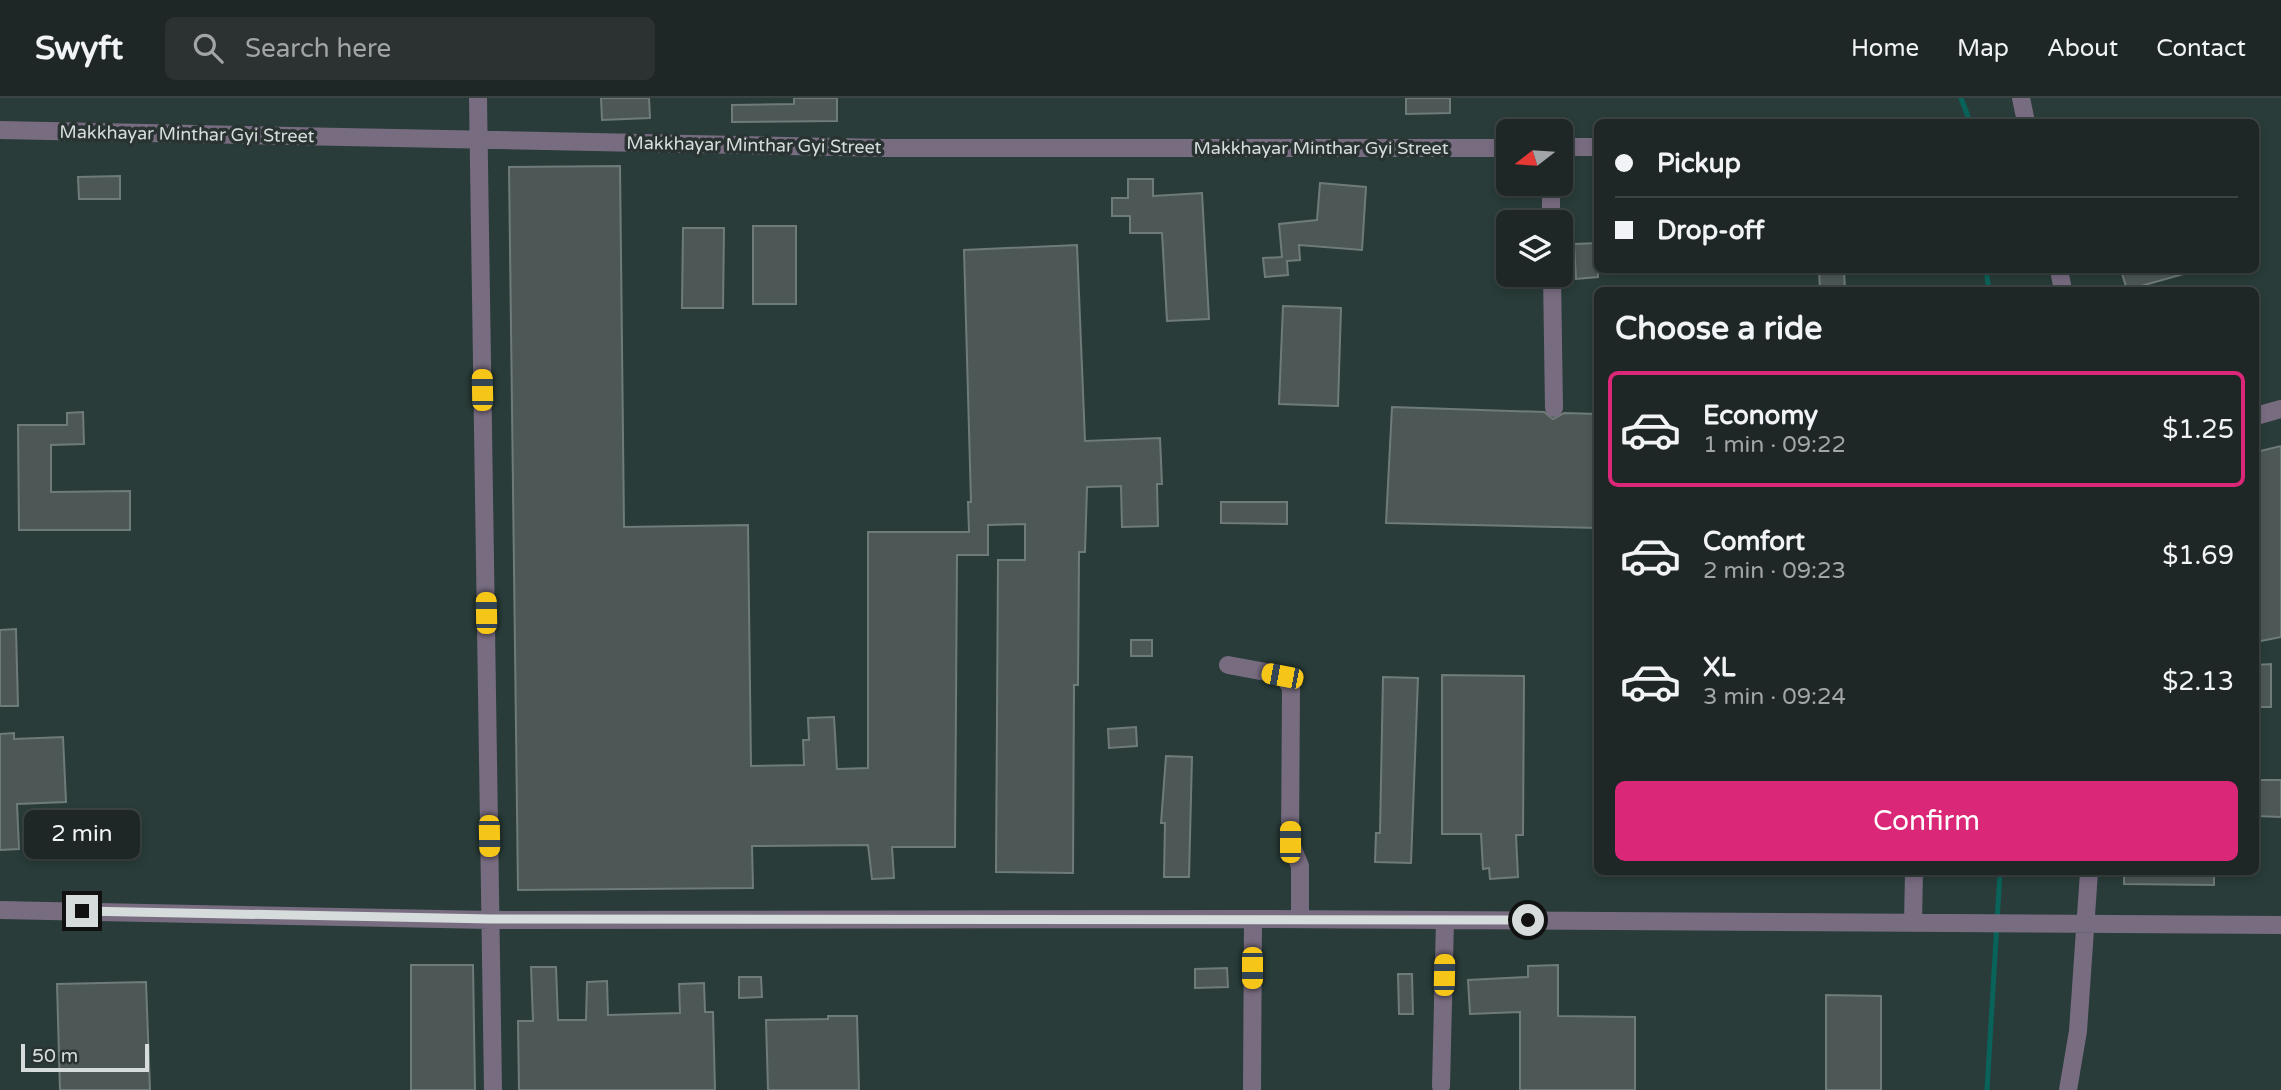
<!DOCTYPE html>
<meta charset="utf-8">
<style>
body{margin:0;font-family:"Varela Round",sans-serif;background:#2c3232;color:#f1f3f6;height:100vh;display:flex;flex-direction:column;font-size:26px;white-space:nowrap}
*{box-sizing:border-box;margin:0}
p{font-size:23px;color:#a1a5a7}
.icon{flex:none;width:38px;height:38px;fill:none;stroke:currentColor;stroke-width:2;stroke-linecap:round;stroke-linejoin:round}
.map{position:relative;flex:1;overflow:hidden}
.side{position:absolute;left:1594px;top:189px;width:665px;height:588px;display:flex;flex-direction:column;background:#1f2626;border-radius:10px;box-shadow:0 4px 10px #0003,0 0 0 2px #3c4343}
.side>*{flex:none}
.hud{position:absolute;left:1594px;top:21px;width:665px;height:154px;border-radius:10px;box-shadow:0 4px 10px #0003,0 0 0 2px #3c4343;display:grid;align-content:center;height:154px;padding:0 21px;background:#1f2626}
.needle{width:46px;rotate:253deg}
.tools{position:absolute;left:1496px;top:21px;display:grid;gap:14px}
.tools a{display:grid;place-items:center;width:77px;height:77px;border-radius:10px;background:#1f2626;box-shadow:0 4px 10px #0003,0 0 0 2px #3c4343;font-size:35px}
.scale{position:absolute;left:21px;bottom:18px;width:128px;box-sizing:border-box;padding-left:7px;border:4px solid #d5dcdb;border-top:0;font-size:19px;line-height:24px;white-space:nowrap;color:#d5dcdb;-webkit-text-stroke:5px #293332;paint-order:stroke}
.end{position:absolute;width:32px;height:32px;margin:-16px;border:9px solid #d5dcdb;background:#111;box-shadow:0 0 0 4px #111}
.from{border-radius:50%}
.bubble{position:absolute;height:49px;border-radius:10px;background:#1f2626;box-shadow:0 4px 10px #0003,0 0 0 2px #3c4343;font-size:23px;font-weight:600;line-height:49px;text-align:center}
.car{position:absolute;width:21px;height:42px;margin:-21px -10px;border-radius:9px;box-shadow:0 0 5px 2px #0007;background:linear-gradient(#f5c518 24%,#345 0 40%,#f5c518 0 76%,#345 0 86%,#f5c518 0)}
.hud b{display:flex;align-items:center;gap:24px;height:66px;font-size:26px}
.hud b+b{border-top:2px solid #3c4343}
.hud i{width:18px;height:18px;background:#f1f3f6}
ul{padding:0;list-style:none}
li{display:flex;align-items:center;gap:21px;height:116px;margin:0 14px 10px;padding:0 7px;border:4px solid transparent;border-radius:10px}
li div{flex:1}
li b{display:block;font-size:26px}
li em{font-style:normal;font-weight:600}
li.selected{border-color:#db2777}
li>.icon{width:63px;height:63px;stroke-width:1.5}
h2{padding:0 21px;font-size:32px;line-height:84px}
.button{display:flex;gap:14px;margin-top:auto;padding:14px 21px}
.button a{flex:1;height:80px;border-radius:10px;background:#db2777;color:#fff;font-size:28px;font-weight:600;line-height:80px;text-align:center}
header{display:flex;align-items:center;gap:42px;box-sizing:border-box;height:98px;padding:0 35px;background:#1f2626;border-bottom:2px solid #3c4343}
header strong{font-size:33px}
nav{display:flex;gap:38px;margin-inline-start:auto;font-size:24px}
.search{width:490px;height:63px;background:#2c3232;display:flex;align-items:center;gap:18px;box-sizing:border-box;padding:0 24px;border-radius:10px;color:#a1a5a7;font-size:26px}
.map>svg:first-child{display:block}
.built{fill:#293c39;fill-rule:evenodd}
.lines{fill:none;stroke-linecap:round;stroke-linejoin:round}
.stream{stroke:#0a635a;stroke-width:5}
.building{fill:#4d5856;stroke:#6f7b79;stroke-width:2}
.minor{stroke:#786c81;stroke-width:18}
.route{stroke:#d5dcdb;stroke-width:9}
.labels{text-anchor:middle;stroke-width:7;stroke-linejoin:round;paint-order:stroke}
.street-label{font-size:18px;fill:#d5dcdb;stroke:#293332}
</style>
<header>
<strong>Swyft</strong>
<div class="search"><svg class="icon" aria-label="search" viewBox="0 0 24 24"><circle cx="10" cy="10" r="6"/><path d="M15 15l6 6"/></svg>Search here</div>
<nav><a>Home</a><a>Map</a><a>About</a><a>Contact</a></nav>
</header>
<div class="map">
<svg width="2281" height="992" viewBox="0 0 2281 992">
<rect width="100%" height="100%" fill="#293332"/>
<path class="built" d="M0 0H2281V992H0ZM1598 24H2256V172H1598ZM1508 33H1561V86H1508ZM1508 124H1561V177H1508ZM1598 192H2256V774H1598Z"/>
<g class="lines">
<path class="stream" d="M1961 0 1970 24
M1986 172 1989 192
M1987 992 2000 774"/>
</g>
<path class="building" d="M601 0H649L650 20 602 22Z
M794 0H837V23L732 24V7L794 6Z
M1406 0H1450V15L1406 16Z
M620 68 624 429 748 427 751 668 804 667 803 642H809L808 620 834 619 837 671 868 670V434H969L968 404H971L964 152 1077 147 1085 343 1160 340 1162 386H1157L1158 428 1122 429 1121 388 1087 389 1085 454H1079L1078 587H1074L1073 775 996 774 998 462H1025V426L988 427V457H957L955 749H892L894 780 872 781 868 747 752 748 753 790 518 792 509 69Z
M120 78V101H79L78 79Z
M1128 81H1153V98L1202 95 1209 221 1167 223 1162 135H1130V118H1112V100H1128Z
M1320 85 1366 89 1362 152 1299 147 1300 162 1287 163 1288 177 1265 179 1263 160 1282 159 1279 126 1317 122Z
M753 128H796V206H753Z
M683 130H724L723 210H682Z
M1598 145V179L1576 181 1574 146Z
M1819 172H1844L1845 192H1820Z
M2121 172H2187V175L2127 192Z
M1283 208 1341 210 1338 308 1279 306Z
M1392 309 1544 314 1553 321 1564 315 1598 316V430L1386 425Z
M83 314 84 346 51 347V394L130 393V432H19L18 327H67V315Z
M2281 348V539L2256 544V354Z
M1221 404H1287V426L1221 425Z
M16 531 18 608H0V532Z
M1131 542H1152V558H1131Z
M2271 566V609H2256V567Z
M1442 577 1524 578 1523 737H1516L1518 779 1490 781 1489 770 1483 771 1481 736H1442Z
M1383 579 1418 580 1411 765 1375 764 1376 735H1380Z
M1136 629 1137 648 1109 650 1108 631Z
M14 635V641L63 639 66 704 17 706 19 751 0 752V636Z
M1166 658 1192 659 1189 779H1164L1165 725H1161Z
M2256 682H2281V719L2256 718Z
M2124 774H2214V787L2124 786Z
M411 867H473L475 992H411Z
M1558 867V918L1635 919V992H1520V914L1470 916 1468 882 1528 879V868Z
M531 869H556L558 922H586L587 884 607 883 608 917 680 915 679 886 704 885 705 914H713L715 992H519L518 923H533Z
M1227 870 1228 889 1195 890V871Z
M1398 876H1412L1413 916H1399Z
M739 879H761L762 899 739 900Z
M146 884 150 992H60L57 886Z
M1826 897 1881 898V992H1826Z
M828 918H857L859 992H768L766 922 828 921Z"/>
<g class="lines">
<path class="minor" d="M478 0 493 992
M2021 0 2026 24
M0 32 886 50H1508
M1561 49H1598
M1551 86V124
M2059 172 2063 192
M1552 177 1554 310
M2256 318 2281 311
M1228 567 1282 577 1291 589 1290 744 1300 768V821
M0 812 490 822 1253 821 2281 827
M1913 825 1914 774
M1441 988 1445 822
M1252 992 1253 821
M2068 992 2078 933 2089 774"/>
</g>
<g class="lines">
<path class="route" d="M82 813 491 821 1528 822"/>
</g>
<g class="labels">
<g class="street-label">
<text transform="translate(187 36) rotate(1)" y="6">Makkhayar Minthar Gyi Street</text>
<text transform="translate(754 47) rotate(1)" y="6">Makkhayar Minthar Gyi Street</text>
<text x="1321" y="56">Makkhayar Minthar Gyi Street</text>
</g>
</g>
</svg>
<div class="tools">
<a><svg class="needle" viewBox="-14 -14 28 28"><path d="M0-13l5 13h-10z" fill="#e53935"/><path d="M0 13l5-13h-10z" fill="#a1a5a7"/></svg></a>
<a><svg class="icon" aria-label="layers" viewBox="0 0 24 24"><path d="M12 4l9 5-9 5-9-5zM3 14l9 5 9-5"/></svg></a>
</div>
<div class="scale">50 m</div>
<i class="end from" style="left:1528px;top:822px"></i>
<i class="end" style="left:82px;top:813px"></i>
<div class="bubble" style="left:24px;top:712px;width:116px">2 min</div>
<i class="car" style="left:482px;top:292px;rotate:359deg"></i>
<i class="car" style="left:486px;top:515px;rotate:359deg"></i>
<i class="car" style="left:1282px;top:578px;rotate:281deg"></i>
<i class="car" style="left:489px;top:738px;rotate:179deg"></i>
<i class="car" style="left:1290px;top:744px;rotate:0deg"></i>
<i class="car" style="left:1252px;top:870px;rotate:180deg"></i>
<i class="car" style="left:1444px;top:877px;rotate:1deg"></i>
<div class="hud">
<b><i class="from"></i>Pickup</b>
<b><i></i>Drop-off</b>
</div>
<section class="side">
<h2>Choose a ride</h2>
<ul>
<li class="selected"><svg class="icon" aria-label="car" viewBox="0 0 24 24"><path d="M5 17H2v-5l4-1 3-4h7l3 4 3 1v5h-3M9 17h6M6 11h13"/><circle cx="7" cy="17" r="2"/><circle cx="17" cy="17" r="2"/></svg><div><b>Economy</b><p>1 min · 09:22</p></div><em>$1.25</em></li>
<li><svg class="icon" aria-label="car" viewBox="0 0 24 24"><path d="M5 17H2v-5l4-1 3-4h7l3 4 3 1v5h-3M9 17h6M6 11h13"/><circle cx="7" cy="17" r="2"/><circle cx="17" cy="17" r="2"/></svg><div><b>Comfort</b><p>2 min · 09:23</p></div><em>$1.69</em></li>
<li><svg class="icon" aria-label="car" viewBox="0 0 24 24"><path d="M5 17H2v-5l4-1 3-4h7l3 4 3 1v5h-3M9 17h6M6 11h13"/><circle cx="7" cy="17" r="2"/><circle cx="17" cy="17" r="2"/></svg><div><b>XL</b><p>3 min · 09:24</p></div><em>$2.13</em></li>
</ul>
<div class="button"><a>Confirm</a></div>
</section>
</div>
